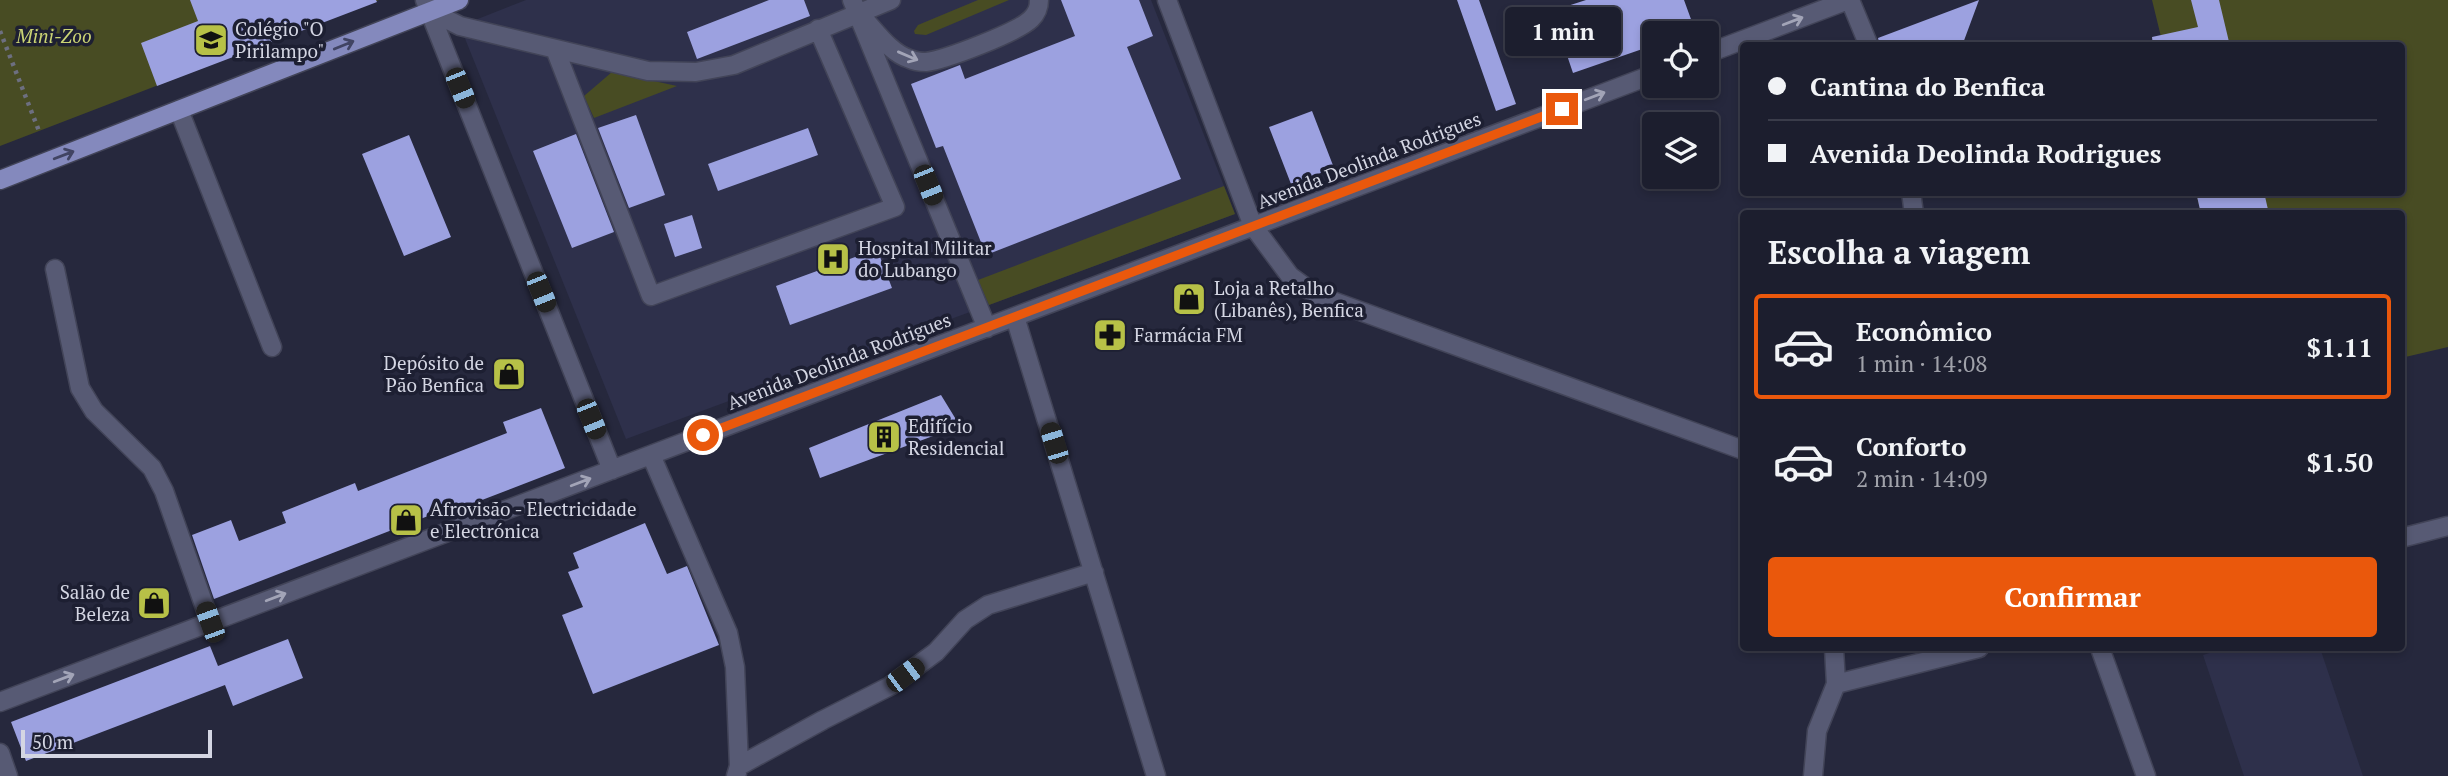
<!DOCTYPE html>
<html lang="pt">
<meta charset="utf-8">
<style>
body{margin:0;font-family:"PT Serif",serif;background:#252736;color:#f1f3f6;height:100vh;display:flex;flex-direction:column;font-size:26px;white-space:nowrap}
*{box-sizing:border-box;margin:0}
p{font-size:23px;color:#a0a2aa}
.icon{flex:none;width:38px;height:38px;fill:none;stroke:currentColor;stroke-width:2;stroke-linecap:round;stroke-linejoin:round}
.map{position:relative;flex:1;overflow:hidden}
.side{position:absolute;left:1740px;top:210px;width:665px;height:441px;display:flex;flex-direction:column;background:#1c1e2e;border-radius:7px;box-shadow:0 4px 10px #0003,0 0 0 2px #3a3c4a}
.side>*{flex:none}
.guide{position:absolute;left:1740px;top:42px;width:665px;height:154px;border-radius:7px;box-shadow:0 4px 10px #0003,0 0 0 2px #3a3c4a;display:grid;align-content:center;height:154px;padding:0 28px;background:#1c1e2e}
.fabs{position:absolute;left:1642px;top:21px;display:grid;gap:14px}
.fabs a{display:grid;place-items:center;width:77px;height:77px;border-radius:7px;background:#1c1e2e;box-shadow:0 4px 10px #0003,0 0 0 2px #3a3c4a;font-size:35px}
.scale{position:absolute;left:21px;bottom:18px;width:191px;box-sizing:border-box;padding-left:7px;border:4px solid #d4d6e3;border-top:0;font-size:19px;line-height:24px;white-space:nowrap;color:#d4d6e3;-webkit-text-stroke:5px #1d1f32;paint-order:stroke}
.end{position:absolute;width:32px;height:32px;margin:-16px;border:9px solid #ea580c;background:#fff;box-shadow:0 0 0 4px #fff}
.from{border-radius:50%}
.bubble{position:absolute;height:49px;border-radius:7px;background:#1c1e2e;box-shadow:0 4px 10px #0003,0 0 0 2px #3a3c4a;font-size:23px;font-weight:600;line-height:49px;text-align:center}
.car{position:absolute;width:21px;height:42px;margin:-21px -10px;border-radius:9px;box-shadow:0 0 5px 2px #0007;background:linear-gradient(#222 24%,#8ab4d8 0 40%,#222 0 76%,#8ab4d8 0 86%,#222 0)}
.guide b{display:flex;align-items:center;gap:24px;height:66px;font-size:26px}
.guide b+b{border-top:2px solid #3a3c4a}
.guide i{width:18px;height:18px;background:#f1f3f6}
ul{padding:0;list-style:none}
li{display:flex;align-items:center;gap:21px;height:105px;margin:0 14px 10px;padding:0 14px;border:4px solid transparent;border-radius:7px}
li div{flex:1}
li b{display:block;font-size:26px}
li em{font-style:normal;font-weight:600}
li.current{border-color:#ea580c}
li>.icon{width:63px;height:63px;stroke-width:1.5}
h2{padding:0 28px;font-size:32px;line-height:84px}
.action{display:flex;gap:14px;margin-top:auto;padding:14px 28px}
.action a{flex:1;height:80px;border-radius:7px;background:#ea580c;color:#fff;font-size:28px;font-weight:600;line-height:80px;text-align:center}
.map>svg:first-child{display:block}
.built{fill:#2e304b}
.green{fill:#484c23}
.building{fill:#9ca1e0}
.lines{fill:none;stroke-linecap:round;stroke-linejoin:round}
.minor-casing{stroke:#424458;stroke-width:21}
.major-casing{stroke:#424458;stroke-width:21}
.path{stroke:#6d6f80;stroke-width:4.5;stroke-dasharray:3.5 5;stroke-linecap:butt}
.minor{stroke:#575a74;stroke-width:18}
.major{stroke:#8489bd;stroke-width:18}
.oneway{stroke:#a2a4b7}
.oneway2{stroke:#414463}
.route{stroke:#ea580c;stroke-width:9}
.labels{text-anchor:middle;stroke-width:7;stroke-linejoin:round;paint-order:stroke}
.poi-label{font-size:19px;fill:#d4d6e3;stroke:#1d1f32;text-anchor:start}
.park-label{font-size:19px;font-style:italic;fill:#cbd474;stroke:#1d1f32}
.street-label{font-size:19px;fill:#d4d6e3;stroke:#1d1f32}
</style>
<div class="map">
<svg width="2448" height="776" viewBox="0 0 2448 776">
<rect width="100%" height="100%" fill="#26283d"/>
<path class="built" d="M526 0H1151L1235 214 626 439 460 26Z
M2226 648H2320L2363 776H2244L2203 655Z"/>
<path class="green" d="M0 0H379L0 146Z
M978 0H1009L926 35 915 34 914 31 918 25Z
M2152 0H2448V347L2401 358V214L2201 213 2196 193 2401 192V46L2163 45Z
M612 72 677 86 594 118 584 96Z
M1224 186 1235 214 989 305 978 280Z"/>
<path class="building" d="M190 0H376L377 2 157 86 141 43 198 21Z
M769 0H804L810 16 697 59 687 32Z
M1061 0H1139L1153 36 1127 47 1181 179 986 255 943 146 936 148 911 84 960 65 965 79 1075 36Z
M1457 0H1479L1516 104 1496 111Z
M1586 0H1684L1696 33H1654V45L1573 73 1552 11Z
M1979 0 1962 46H1880L1878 38Z
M2191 0H2219L2230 46H2153L2152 37 2198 27Z
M1312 111 1334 168 1291 184 1269 127Z
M636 115 665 195 629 208 598 128Z
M808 128 818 155 718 191 708 164Z
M576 134 614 232 572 248 533 151Z
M409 135 451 237 404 256 362 154Z
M2196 192H2264L2269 214H2201Z
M692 215 702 248 675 257 664 224Z
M877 249 892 288 790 325 776 286Z
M941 395 960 426 820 478 809 448Z
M541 408 565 468 443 515 441 511 214 599 192 535 231 520 239 541 286 523 282 512 355 483 358 491 507 433 503 422Z
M645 523 667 574 687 566 719 645 593 694 562 615 583 607 568 572 579 568 573 553Z
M288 639 303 678 233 706 225 685 26 761 11 722 210 646 218 666Z"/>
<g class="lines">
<g class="minor-casing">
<path id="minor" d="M425 0 612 470
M852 0 987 328
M1167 0 1253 226 1290 276 1316 295 1743 450
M1850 0 1869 46
M430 11 460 26 648 71 696 72 734 65 891 0
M865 20C877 33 892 54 910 59 914 61 921 62 926 62 945 60 1018 32 1031 19 1037 13 1039 8 1039 0
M555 49 651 296 895 207 818 29
M1706 54 1848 0
M179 110 272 347
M1911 192 1914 214
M55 269 80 388 94 411 152 468 164 491 210 622
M1015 317 1156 776
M651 455 728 633 735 667 739 766 736 776
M2401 538 2448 526
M2100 648 2146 776
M1836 684 1979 648
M0 702 1654 74
M0 753 8 776
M739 766 823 720 890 686 936 652 965 620 988 605 1094 572
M1813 776 1817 731 1836 684 1834 648"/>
</g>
<g class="major-casing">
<path id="major" d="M0 180 459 0"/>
</g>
<path class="path" d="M0 31 39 131"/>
<use href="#minor" class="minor"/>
<use href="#major" class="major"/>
</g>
<defs><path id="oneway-shaft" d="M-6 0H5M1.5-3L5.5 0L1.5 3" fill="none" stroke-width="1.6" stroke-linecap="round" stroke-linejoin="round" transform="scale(1.75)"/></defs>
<g class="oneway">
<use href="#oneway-shaft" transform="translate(1793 21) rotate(-21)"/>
<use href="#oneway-shaft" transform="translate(908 56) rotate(23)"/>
<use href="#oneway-shaft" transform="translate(1595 96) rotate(-21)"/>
<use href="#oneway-shaft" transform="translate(581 482) rotate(-21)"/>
<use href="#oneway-shaft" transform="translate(276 597) rotate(-21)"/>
<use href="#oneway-shaft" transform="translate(64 678) rotate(-21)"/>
</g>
<g class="oneway2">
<use href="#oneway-shaft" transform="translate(344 45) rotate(-22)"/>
<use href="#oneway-shaft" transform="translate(64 155) rotate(-21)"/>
</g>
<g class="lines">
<path class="route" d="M703 435 1562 109"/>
</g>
<defs>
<g id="university-square" transform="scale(1.75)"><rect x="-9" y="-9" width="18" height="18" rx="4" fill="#b7c147" stroke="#1d1f32"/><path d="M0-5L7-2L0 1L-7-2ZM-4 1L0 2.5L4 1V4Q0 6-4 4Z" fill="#111"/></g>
<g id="hospital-square" transform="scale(1.75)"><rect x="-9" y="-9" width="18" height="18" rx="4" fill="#b7c147" stroke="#1d1f32"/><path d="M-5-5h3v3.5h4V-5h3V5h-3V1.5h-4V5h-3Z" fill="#111"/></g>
<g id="shop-square" transform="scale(1.75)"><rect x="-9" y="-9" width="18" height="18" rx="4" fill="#b7c147" stroke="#1d1f32"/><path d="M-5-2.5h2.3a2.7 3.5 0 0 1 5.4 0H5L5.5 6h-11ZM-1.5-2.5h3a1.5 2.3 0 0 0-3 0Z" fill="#111"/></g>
<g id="pharmacy-square" transform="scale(1.75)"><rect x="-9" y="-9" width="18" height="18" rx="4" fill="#b7c147" stroke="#1d1f32"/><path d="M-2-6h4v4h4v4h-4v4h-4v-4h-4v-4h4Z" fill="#111"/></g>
<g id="building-square" transform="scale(1.75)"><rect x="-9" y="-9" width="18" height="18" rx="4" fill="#b7c147" stroke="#1d1f32"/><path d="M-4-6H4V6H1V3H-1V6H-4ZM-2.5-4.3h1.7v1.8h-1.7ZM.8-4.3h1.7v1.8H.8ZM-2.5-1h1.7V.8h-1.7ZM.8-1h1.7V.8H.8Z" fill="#111"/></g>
</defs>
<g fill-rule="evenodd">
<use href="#university-square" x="211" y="40"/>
<use href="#hospital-square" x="833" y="259"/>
<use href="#shop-square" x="1189" y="299"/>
<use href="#pharmacy-square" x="1110" y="335"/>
<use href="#shop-square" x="509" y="374"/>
<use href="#building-square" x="884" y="437"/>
<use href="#shop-square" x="406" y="520"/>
<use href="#shop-square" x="154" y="603"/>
</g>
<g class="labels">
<g class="poi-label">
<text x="235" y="36">Colégio "O<tspan x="235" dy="22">Pirilampo"</tspan></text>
<text x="858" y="255">Hospital Militar<tspan x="858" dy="22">do Lubango</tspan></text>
<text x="1214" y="295">Loja a Retalho<tspan x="1214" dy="22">(Libanês), Benfica</tspan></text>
<text x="1134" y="342">Farmácia FM</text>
<text x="484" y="370" text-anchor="end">Depósito de<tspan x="484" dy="22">Pão Benfica</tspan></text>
<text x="908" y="433">Edifício<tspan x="908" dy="22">Residencial</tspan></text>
<text x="430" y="516">Afrovisão - Electricidade<tspan x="430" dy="22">e Electrónica</tspan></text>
<text x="130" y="599" text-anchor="end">Salão de<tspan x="130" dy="22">Beleza</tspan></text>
</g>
<g class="park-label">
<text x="54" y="43">Mini-Zoo</text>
</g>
<g class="street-label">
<text transform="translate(1369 160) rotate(-21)" y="7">Avenida Deolinda Rodrigues</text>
<text transform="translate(839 361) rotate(-21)" y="7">Avenida Deolinda Rodrigues</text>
</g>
</g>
</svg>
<div class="fabs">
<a><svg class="icon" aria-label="locate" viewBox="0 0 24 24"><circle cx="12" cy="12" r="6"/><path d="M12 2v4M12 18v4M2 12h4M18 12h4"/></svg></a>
<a><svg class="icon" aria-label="layers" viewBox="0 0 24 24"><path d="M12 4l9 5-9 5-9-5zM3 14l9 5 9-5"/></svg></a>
</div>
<div class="scale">50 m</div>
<i class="end from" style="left:703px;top:435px"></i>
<i class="end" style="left:1562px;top:109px"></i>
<div class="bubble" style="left:1505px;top:7px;width:116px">1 min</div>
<i class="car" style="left:460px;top:88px;rotate:158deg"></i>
<i class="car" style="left:928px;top:185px;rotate:158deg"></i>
<i class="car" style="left:541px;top:292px;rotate:158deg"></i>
<i class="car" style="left:591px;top:419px;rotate:158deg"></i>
<i class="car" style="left:1054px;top:443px;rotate:343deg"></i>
<i class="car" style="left:210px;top:622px;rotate:340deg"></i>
<i class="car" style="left:905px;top:675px;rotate:53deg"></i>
<div class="guide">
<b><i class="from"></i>Cantina do Benfica</b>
<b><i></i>Avenida Deolinda Rodrigues</b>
</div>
<section class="side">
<h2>Escolha a viagem</h2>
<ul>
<li class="current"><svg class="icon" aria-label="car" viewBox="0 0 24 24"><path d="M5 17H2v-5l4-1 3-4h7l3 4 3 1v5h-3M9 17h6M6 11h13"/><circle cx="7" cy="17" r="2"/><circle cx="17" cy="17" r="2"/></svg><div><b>Econômico</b><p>1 min · 14:08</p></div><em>$1.11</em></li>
<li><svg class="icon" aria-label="car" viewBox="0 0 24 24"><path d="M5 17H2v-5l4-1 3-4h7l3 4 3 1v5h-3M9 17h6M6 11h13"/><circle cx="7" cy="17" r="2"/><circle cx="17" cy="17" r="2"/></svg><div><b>Conforto</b><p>2 min · 14:09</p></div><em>$1.50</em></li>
</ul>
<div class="action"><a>Confirmar</a></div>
</section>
</div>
